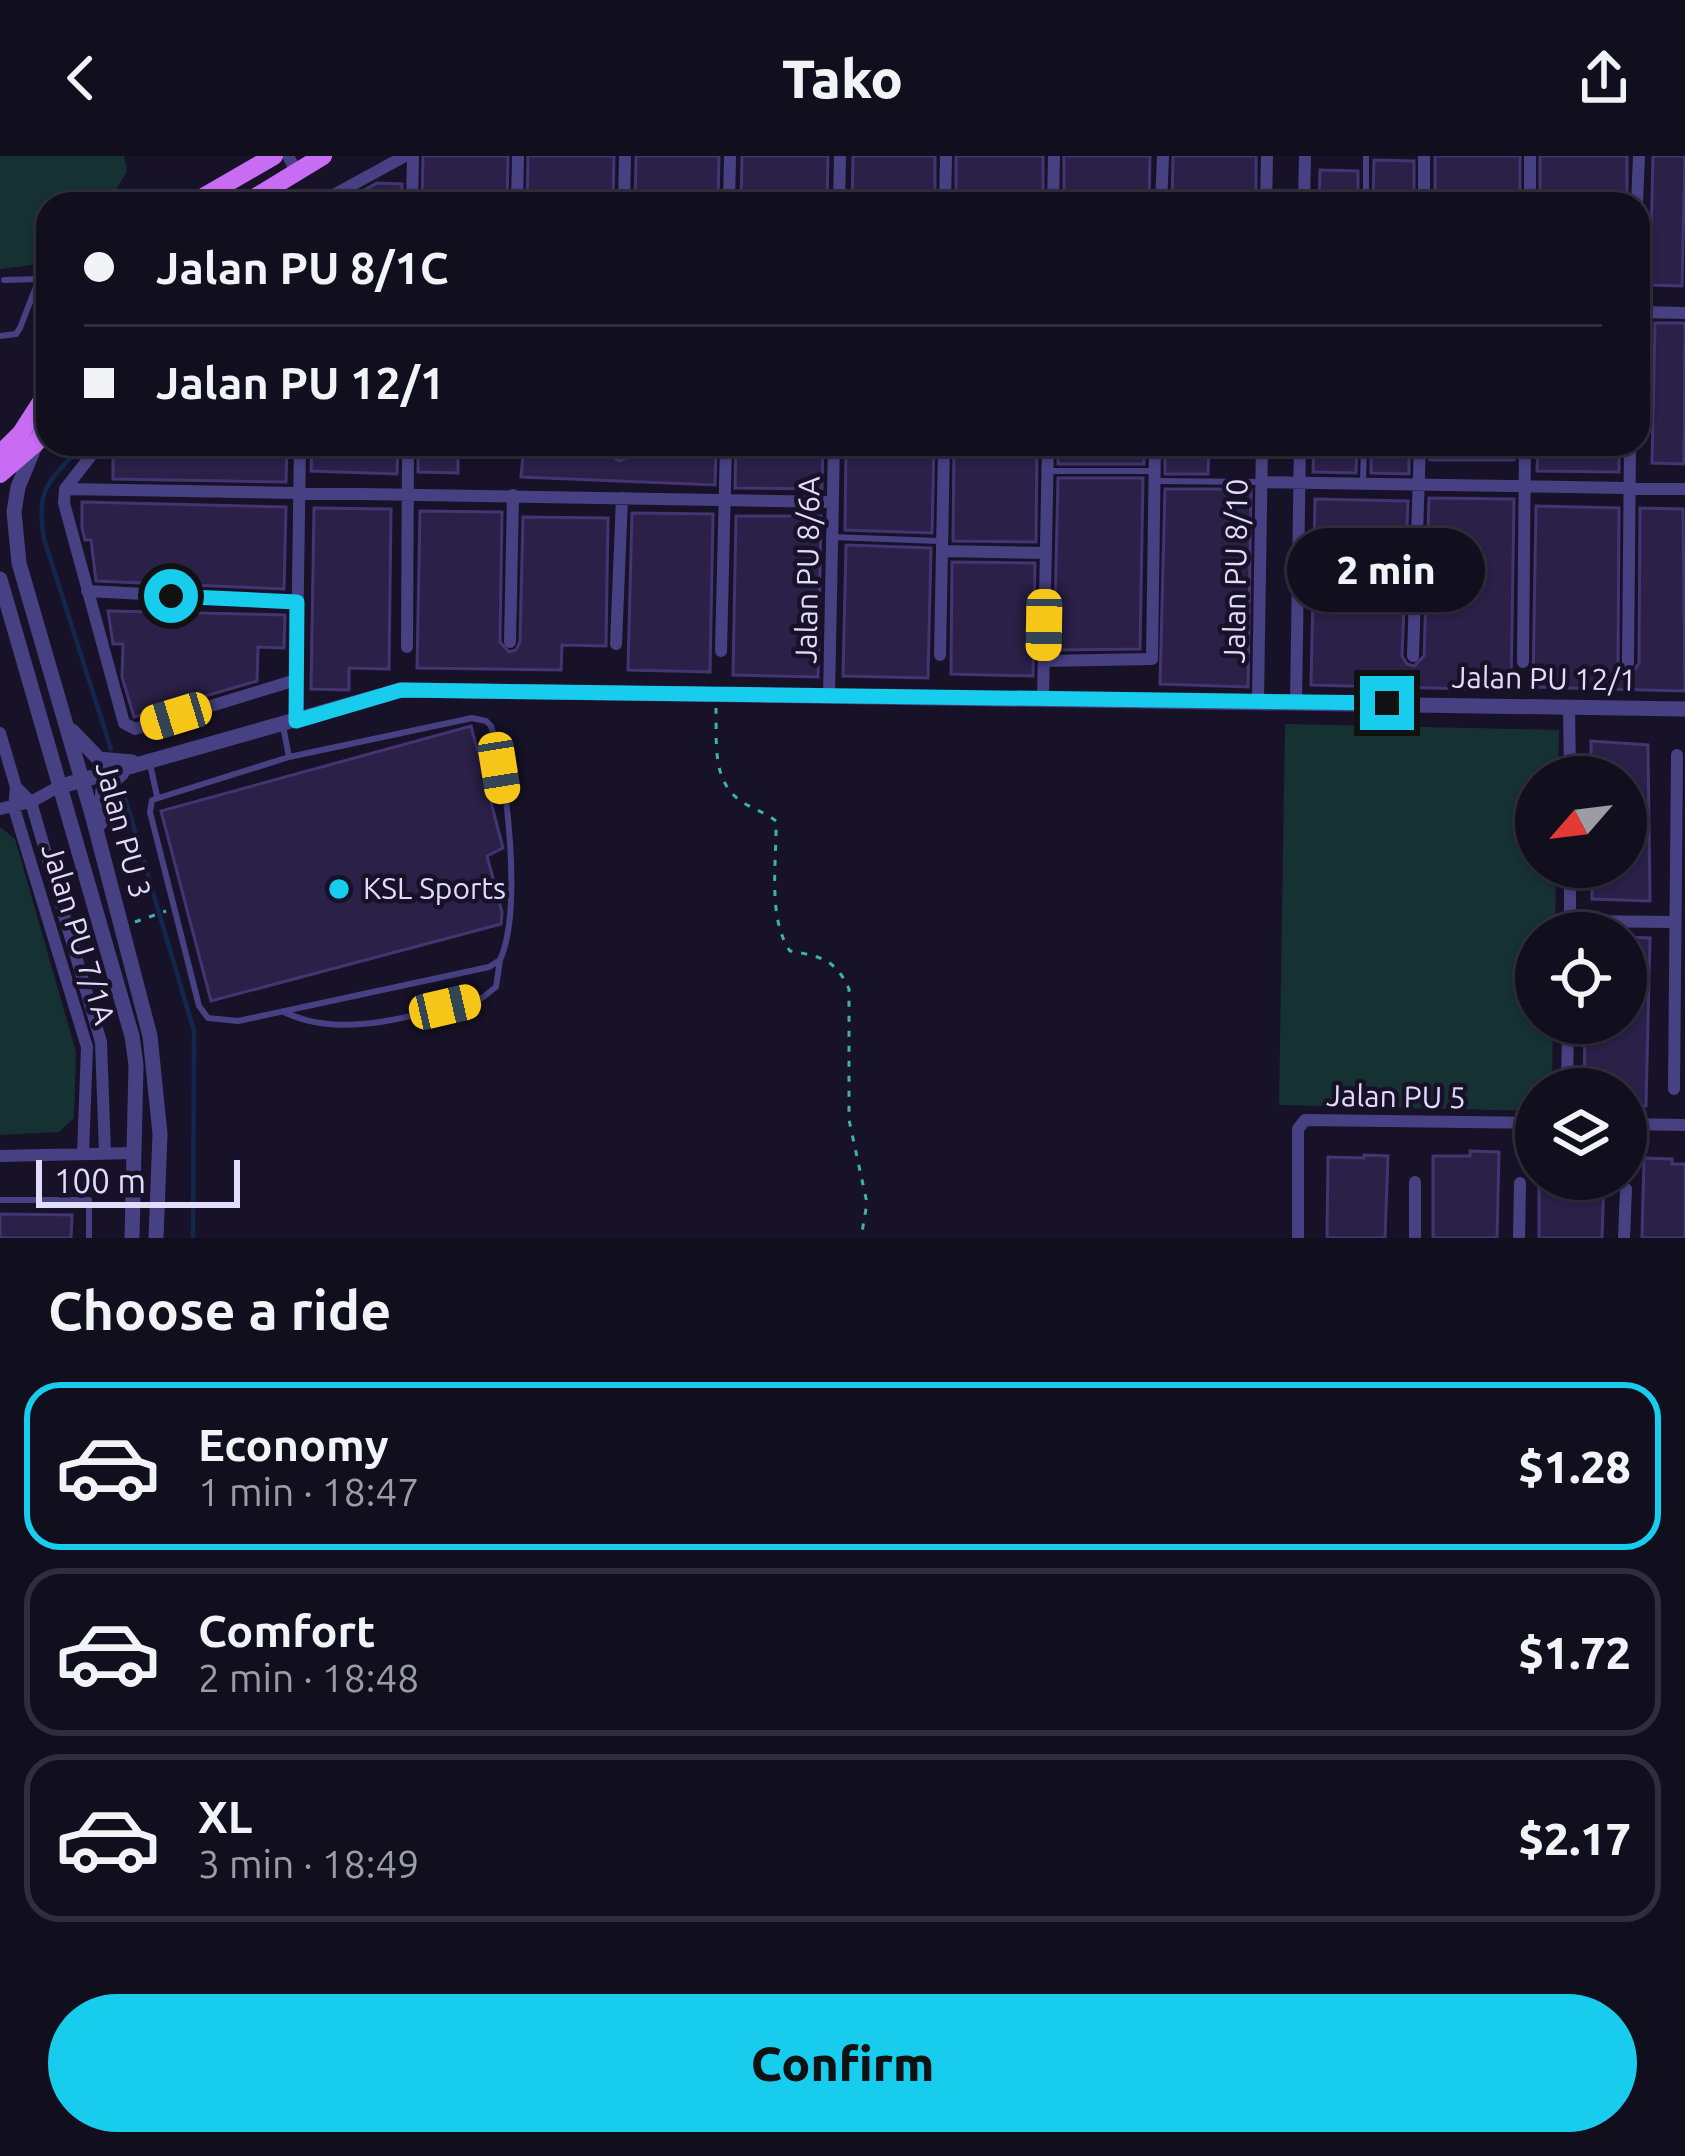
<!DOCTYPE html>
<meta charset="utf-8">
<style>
body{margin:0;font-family:Ubuntu,sans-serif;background:#1a1727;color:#f1f3f6;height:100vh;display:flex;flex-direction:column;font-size:45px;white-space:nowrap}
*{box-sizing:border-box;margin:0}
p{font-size:39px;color:#9c9ca4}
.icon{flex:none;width:66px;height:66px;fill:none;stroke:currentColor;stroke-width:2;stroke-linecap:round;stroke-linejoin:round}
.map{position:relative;height:1082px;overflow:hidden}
.sheet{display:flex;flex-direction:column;background:#110e1e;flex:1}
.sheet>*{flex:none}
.top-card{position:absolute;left:36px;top:36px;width:1614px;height:264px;border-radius:36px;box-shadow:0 3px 9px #0004,0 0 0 3px #302e3c;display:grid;align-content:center;height:264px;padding:0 48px;background:#110e1e}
.needle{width:78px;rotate:242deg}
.controls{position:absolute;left:1515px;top:600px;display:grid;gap:24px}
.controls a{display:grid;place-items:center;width:132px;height:132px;border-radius:50%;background:#110e1e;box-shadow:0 3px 9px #0004,0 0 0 3px #302e3c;font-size:60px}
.scale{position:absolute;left:36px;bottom:30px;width:204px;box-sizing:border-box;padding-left:12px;border:6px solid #e1dcfc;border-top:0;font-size:33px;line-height:42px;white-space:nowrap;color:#e1dcfc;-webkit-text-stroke:9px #171228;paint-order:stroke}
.end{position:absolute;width:54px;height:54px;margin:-27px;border:15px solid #17cced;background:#111;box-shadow:0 0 0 6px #111}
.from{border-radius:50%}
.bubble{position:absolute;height:84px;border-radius:42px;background:#110e1e;box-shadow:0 3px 9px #0004,0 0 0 3px #302e3c;font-size:39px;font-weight:800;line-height:84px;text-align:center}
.car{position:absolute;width:36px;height:72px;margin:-36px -18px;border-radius:15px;box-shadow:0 0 9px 3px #0007;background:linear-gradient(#f5c518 24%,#345 0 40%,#f5c518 0 76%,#345 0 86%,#f5c518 0)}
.top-card b{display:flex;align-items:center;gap:42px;height:114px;font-size:45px}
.top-card b+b{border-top:3px solid #302e3c}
.top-card i{width:30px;height:30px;background:#f1f3f6}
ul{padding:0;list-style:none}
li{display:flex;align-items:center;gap:36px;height:168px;margin:0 24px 18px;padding:0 24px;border:6px solid #302e3c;border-radius:36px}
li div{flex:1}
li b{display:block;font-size:45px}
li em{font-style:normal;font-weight:800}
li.active{border-color:#17cced}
li>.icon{width:108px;height:108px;stroke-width:1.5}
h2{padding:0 48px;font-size:54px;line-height:144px}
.cta{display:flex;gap:24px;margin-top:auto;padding:24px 48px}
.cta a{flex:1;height:138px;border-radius:72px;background:#17cced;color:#111;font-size:48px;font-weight:800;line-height:138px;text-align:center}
header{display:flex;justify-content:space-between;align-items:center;height:156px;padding:0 48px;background:#110e1e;font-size:54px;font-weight:800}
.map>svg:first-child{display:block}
.green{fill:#163132}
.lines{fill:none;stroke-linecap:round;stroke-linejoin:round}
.stream{stroke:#13264b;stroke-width:4.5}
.building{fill:#2a2048;stroke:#433472;stroke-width:3}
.path{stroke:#3ab2b2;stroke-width:3;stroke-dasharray:6 9;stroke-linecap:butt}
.service{stroke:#474183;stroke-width:6}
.minor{stroke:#474183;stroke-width:12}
.tertiary{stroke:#474183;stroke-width:15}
.primary{stroke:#c86cf4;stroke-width:18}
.route{stroke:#17cced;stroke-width:15}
.poi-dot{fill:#17cced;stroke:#171228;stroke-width:4.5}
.labels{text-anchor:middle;stroke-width:9;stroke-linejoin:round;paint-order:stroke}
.street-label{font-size:30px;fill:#e1dcfc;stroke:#171228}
.poi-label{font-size:30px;fill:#e1dcfc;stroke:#171228;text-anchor:start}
</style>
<header><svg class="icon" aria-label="back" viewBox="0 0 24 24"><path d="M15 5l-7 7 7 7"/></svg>Tako<svg class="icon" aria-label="share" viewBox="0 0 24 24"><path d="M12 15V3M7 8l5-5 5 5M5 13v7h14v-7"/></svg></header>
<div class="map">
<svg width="1685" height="1082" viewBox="0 0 1685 1082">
<rect width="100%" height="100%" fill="#171228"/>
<path class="green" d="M0 0H124L127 15 108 48H48V107L0 113Z
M1285 568 1559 574 1558 621H1536V711H1556L1555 777H1536V867H1553L1552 933H1536V955L1279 949Z
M0 671 15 683 76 896 74 962 59 976 0 979Z"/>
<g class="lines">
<path class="stream" d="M84 288C50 324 35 331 44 383L111 593
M123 635 194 875 193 1082"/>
</g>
<path class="building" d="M423 0H508L507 48H422Z
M528 0H614L613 48H527Z
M636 0H719L718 48H635Z
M742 0H828L827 48H741Z
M853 0H935V48H852Z
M956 0H1043V48H956Z
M1064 0H1150L1149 48H1064Z
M1173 0H1256V48H1172Z
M1435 0H1520V48H1435Z
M1540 0H1627V48H1540Z
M1653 0H1685L1682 130 1650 129Z
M1374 4 1414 5V48H1373Z
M1320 14 1358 15V48H1319Z
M377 27 402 28V48H361V36Z
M1655 167H1685L1684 308 1652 307Z
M113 288H287L286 326 113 323Z
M312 288H398L397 318 311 315Z
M418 288H458V317L418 316Z
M524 288H610V299L619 305 628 301 631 288H716L715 329 521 321Z
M736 288H823L822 333 735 332Z
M846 288H934L932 377 845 374Z
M954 288H1037L1036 386 953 385Z
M1058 288H1144V308H1058Z
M1165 288H1209L1208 318H1165Z
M1314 288H1357L1356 317 1313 316Z
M1371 288H1409V318L1371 317Z
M1430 288H1514V304H1430Z
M1538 288H1619V316L1537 315Z
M1058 322H1143L1140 493 1054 494Z
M1165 333H1251L1248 531 1160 528Z
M1429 342 1514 343 1511 534 1311 529 1315 343 1408 345 1402 500 1407 508 1414 510 1424 500Z
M82 346 286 351 284 433 96 425 91 384H85L82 372Z
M1536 350 1619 352 1618 507 1627 517 1634 515 1639 507 1640 352 1683 353 1685 535 1533 531Z
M314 352 391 353 389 513 349 512V534L311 533Z
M420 355 502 356 500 486 509 496 516 494 520 486 523 361 608 362 606 490 562 489 561 514 417 512Z
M632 357 713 358 710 516 628 514Z
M736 360H821L818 521 733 519Z
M846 389 931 392 928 522 843 520Z
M952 406 1035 407 1033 520 951 518Z
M108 455 285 459 284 492 258 491 257 525 134 561 122 521 123 488H113Z
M471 570 503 692 487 700 502 756 501 768 211 845 161 655Z
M1591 585 1648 589 1650 745 1592 743V711H1627L1626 621H1591Z
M1626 781 1650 782 1646 950H1626V933H1584L1585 867H1626Z
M1470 995 1499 996 1497 1082H1433V1000H1470Z
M1364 999 1388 1000 1385 1082H1327L1328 1001 1364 1002Z
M1644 1002 1672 1003V1008H1685V1082H1642Z
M1539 1023H1604L1602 1082H1539Z
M0 1058 72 1059 71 1082H0Z"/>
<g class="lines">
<path class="path" d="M716 552C717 584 711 625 741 645 752 653 765 656 776 665 777 704 767 762 790 795 821 800 836 804 849 833V964L867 1047 861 1082
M135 766 166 755"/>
<path class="service" d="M1366 48V0
M0 180 16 178 20 172 39 123 4 124
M1050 315H1151
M1157 325 1258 326
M1363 327 1364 288
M832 381 939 385
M283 570 289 601 472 562 486 565 491 570C508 622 522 755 500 804L489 811 238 865 208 862 199 850 150 656 152 644 289 601
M150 608 157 640
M284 856C345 886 421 856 482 842L496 831 500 804
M0 1044H89V1082"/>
<path class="minor" d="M288 0 297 17
M317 48 405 0
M412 48 413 0
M517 48 518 0
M624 48 625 0
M729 48 730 0
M839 48 840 0
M945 48 946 0
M1053 48 1054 0
M1161 48 1163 0
M1266 48 1267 0
M1304 48 1305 0
M1424 48V0
M1530 48V0
M1637 48 1639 0
M1638 156 1685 157
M100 288 65 333 64 347 124 567 135 573 296 524
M513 295V288
M620 295V288
M1262 326 1685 333
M65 333 833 346
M942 395 1046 397
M87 435 297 446
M510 486 513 339
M616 488 622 342
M407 491 408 288
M721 495 726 288
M940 499 944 288
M1413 500 1420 288
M1044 505 1152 503 1155 288
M1523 506 1525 288
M1628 507 1630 288
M829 540 834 288
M1043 542 1048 288
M1258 544 1262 288
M1296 545 1300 288
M1569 551 1570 621
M296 565 300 288
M0 577 16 631 14 652 87 891 83 997
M16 631 31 646 101 886 105 997
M0 653 31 646 58 631
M1570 711V777
M1570 765 1675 766
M1567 933 1568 867
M1674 933 1677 599
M1626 968 1685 969
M0 1000 134 997
M1298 1082V973L1305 964 1536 967
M1415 1082V1026
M1519 1082 1520 1027
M1624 1082 1626 1033"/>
<path class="tertiary" d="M35 290 18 331 14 356 19 407 93 662 150 880 160 978 156 1082
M0 423 132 880 136 909 132 1082
M72 575 99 603 132 606
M58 631 401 534 1685 553
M100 667 103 634 122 617"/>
<path class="primary" d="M191 48 274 0
M244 48 323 0
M0 298 21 277 48 235
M0 318 36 287 48 269"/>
</g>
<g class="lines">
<path class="route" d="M171 440 297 446 296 565 401 534 1387 547"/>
</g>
<circle class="poi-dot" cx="339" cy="733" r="12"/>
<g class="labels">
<g class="street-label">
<text transform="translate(808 414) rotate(-89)" y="10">Jalan PU 8/6A</text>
<text transform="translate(1236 415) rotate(-89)" y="10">Jalan PU 8/10</text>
<text transform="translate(1544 523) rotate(1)" y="10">Jalan PU 12/1</text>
<text transform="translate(123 674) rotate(75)" y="10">Jalan PU 3</text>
<text transform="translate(78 778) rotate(73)" y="10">Jalan PU 7/1A</text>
<text transform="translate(1396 941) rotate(1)" y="10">Jalan PU 5</text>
</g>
<g class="poi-label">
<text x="363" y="743">KSL Sports</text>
</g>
</g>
</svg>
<div class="controls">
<a><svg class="needle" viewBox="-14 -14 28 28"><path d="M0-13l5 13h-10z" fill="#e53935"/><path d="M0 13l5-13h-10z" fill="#9c9ca4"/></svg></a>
<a><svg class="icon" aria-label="locate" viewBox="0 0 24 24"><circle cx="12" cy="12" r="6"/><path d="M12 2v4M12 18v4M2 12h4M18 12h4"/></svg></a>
<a><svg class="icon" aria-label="layers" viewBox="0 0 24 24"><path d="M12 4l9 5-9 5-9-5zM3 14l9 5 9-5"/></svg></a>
</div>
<div class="scale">100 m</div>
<i class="end from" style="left:171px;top:440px"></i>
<i class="end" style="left:1387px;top:547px"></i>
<div class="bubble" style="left:1287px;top:372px;width:198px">2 min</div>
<i class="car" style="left:1044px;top:469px;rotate:181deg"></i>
<i class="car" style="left:176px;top:560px;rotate:253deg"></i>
<i class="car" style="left:499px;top:612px;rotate:171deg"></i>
<i class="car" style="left:445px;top:851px;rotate:77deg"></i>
<div class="top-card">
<b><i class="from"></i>Jalan PU 8/1C</b>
<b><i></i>Jalan PU 12/1</b>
</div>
</div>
<section class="sheet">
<h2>Choose a ride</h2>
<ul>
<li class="active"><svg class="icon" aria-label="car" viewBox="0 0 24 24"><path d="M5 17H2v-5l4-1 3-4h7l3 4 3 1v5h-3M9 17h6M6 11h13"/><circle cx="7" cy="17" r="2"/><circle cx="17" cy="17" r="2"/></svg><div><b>Economy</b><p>1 min · 18:47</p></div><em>$1.28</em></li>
<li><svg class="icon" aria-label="car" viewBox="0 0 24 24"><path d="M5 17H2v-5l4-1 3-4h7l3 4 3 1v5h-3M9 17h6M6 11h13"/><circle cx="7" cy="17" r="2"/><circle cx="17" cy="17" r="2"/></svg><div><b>Comfort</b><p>2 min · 18:48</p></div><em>$1.72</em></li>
<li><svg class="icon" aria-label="car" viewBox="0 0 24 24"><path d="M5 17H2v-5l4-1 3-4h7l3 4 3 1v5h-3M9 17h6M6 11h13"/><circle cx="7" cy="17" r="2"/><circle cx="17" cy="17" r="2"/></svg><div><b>XL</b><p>3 min · 18:49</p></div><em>$2.17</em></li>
</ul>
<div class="cta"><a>Confirm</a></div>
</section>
